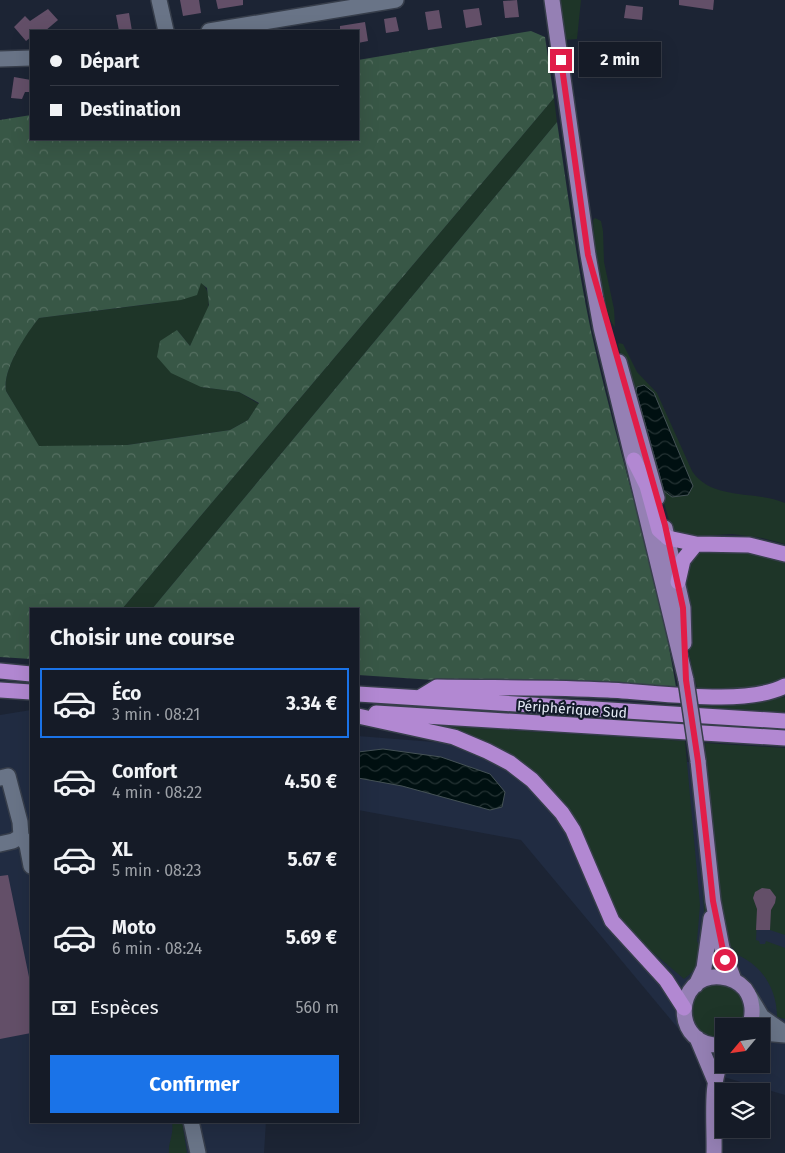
<!DOCTYPE html>
<html lang="fr">
<meta charset="utf-8">
<style>
body{margin:0;font-family:"Fira Sans",sans-serif;background:#1e242f;color:#f1f3f6;height:100vh;display:flex;flex-direction:column;font-size:19px;white-space:nowrap}
*{box-sizing:border-box;margin:0}
p{font-size:16px;color:#9da1a7}
.icon{flex:none;width:28px;height:28px;fill:none;stroke:currentColor;stroke-width:2;stroke-linecap:round;stroke-linejoin:round}
.map{position:relative;flex:1;overflow:hidden}
.panel{position:absolute;left:30px;top:608px;width:329px;height:515px;display:flex;flex-direction:column;background:#151b27;border-radius:0px;box-shadow:0 5px 20px #0002,0 0 0 1px #343944}
.panel>*{flex:none}
.top-card{position:absolute;left:30px;top:30px;width:329px;height:110px;border-radius:0px;box-shadow:0 5px 20px #0002,0 0 0 1px #343944;display:grid;align-content:center;height:110px;padding:0 20px;background:#151b27}
.needle{width:32px;rotate:241deg}
.controls{position:absolute;left:715px;top:1018px;display:grid;gap:10px}
.controls a{display:grid;place-items:center;width:55px;height:55px;border-radius:0px;background:#151b27;box-shadow:0 5px 20px #0002,0 0 0 1px #343944;font-size:25px}
.end{position:absolute;width:22px;height:22px;margin:-11px;border:6px solid #e11d48;background:#fff;box-shadow:0 0 0 2px #fff}
.from{border-radius:50%}
.bubble{position:absolute;height:35px;border-radius:0px;background:#151b27;box-shadow:0 5px 20px #0002,0 0 0 1px #343944;font-size:16px;font-weight:700;line-height:35px;text-align:center}
.top-card b{display:flex;align-items:center;gap:18px;height:48px;font-size:19px}
.top-card b+b{border-top:1px solid #343944}
.top-card i{width:12px;height:12px;background:#f1f3f6}
ul{padding:0;list-style:none}
li{display:flex;align-items:center;gap:15px;height:70px;margin:0 10px 8px;padding:0 10px;border:2px solid transparent;border-radius:0px}
li div{flex:1}
li b{display:block;font-size:19px}
li em{font-style:normal;font-weight:700}
li.current{border-color:#1a73e8}
li>.icon{width:45px;height:45px;stroke-width:1.5}
h2{padding:0 20px;font-size:22px;line-height:60px}
.pay{display:flex;align-items:center;gap:12px;height:55px;padding:0 20px;font-size:19px}
.pay p{margin-inline-start:auto}
.cta{display:flex;gap:10px;margin-top:auto;padding:10px 20px}
.cta a{flex:1;height:58px;border-radius:0px;background:#1a73e8;color:#fff;font-size:20px;font-weight:700;line-height:58px;text-align:center}
.map>svg:first-child{display:block}
.built{fill:#212c42;fill-rule:evenodd}
.green{fill:#1e3528}
.forest{fill:url(#forest-crowns);fill-rule:evenodd}
.water{fill:url(#water-waves);stroke:#455256}
.building{fill:#634f68}
.lines{fill:none;stroke-linecap:round;stroke-linejoin:round}
.minor-casing{stroke:#373e4b;stroke-width:18}
.major-casing{stroke:#373e4b;stroke-width:18}
.highway-casing{stroke:#373e4b;stroke-width:18}
.minor{stroke:#697487;stroke-width:15}
.major{stroke:#9580b4;stroke-width:15}
.highway{stroke:#b288d2;stroke-width:15}
.major-bridge-casing{stroke:#373e4b;stroke-width:18;stroke-linecap:butt}
.major-bridge{stroke:#9580b4;stroke-width:15}
.route{stroke:#e11d48;stroke-width:6}
.labels{text-anchor:middle;stroke-width:4.5;stroke-linejoin:round;paint-order:stroke}
.street-label{font-size:14px;fill:#e5ebf6;stroke:#131b2a}
</style>
<div class="map">
<svg width="785" height="1153" viewBox="0 0 785 1153">
<defs>
<pattern id="forest-crowns" width="20" height="18" patternUnits="userSpaceOnUse" patternTransform="scale(1.25)"><rect width="20" height="18" fill="#385746"/><path d="M2 6a3 3 0 1 1 6 0M12 15a3 3 0 1 1 6 0" fill="none" stroke="#556f61"/></pattern>
<pattern id="water-waves" width="16" height="10" patternUnits="userSpaceOnUse" patternTransform="scale(1.25)"><rect width="16" height="10" fill="#001011"/><path d="M0 5q4-4 8 0t8 0" fill="none" stroke="#253334"/></pattern>
</defs>
<rect width="100%" height="100%" fill="#1c2434"/>
<path class="built" d="M31 710V1121H266L264 1153H0V715Z
M358 736 688 762 785 766V1095L717 1075 521 840 358 810ZM724 1026H761V1064H724Z"/>
<path class="green" d="M558 0H581L577 39 564 40Z
M554 98 557 122 152 609H122Z
M595 218 601 221 603 231 604 262 614 309 615 327C602 314 594 240 593 220Z
M201 282C220 301 200 327 190 346L177 330 201 387 239 392 259 404 248 420 230 430 127 445 39 447 6 391C2 370 26 333 39 318L159 303Z
M619 343 623 344 637 372 657 393 692 471C712 501 754 490 785 503V544L762 538 732 534 686 537 678 534 671 527 618 345Z
M742 549 785 561V679L761 689 699 691C689 673 680 592 686 572 688 565 696 554 703 551 713 547 731 549 742 549Z
M785 697V712L700 707V704L744 705Z
M428 725 685 741 700 905 697 941 699 946 704 948C700 963 697 969 684 979L630 933 615 916 536 776Z
M705 743 785 748V935L770 930V920L757 919 756 940 759 941 760 944H765L766 941 785 948V1019L777 1017C777 988 761 964 735 954L733 948 726 946 712 841Z
M697 809 708 924 705 923Z
M720 983C746 990 747 1003 743 1026H724V1040L701 1036C698 1031 691 1024 690 1018 687 998 701 985 720 983Z
M182 1121 187 1153H169C168 1142 174 1136 172 1122Z"/>
<path class="forest" d="M531 31 545 37 554 98 122 609H31V659L0 657V120L31 115V139H358V60ZM201 283 207 288 209 305 190 346 177 330 160 341 157 357 171 373 201 387 239 392 259 403 248 420 230 430 127 445 39 446 6 391C2 370 26 334 39 318L181 300 197 295Z
M557 122C569 199 578 277 596 353 622 465 658 573 676 687L449 681 358 675V609H152Z"/>
<path class="water" d="M644 385 654 393 693 486 688 495 672 497 664 491 636 391 637 387Z
M383 749 441 757 490 774 505 792 502 807 490 810 402 786 358 778V752Z"/>
<path class="building" d="M180 0H199L201 13 183 16Z
M216 0H243V5L218 9Z
M517 0 519 17 505 18 503 1Z
M679 0H714L713 10 679 5Z
M626 5 643 7 642 20 624 18Z
M479 8 482 25 466 28 463 10Z
M48 9 58 20 45 31H31V37L26 41 14 27 25 16 30 21Z
M439 10 442 28 428 30 425 12Z
M129 13 132 31H119L116 15Z
M396 17 399 31 386 33 384 19Z
M365 22 368 41 358 43V31H340V26Z
M14 77 31 80V92H25L22 99 11 98Z
M8 875 29 977H31V1033L0 1039V876Z
M762 888 770 889 776 897 775 903 771 910 770 930H756L757 909 753 898 755 892Z"/>
<g class="lines">
<g class="minor-casing">
<path id="minor" d="M159 0 166 31
M209 31 396 0
M0 59 31 58
M0 778 8 776 20 822 21 836 13 841 0 844
M21 836 27 845 31 866
M750 997 762 1017 785 1033
M761 1033 785 1035
M191 1121 198 1153"/>
</g>
<g class="major-casing">
<path id="major" d="M552 0 588 255 601 328 686 680
M619 362 657 498
M665 528 683 608 684 643
M698 761 713 901 722 948 734 980
M696 985 704 968 711 918
M697 1038 715 1081
M724 1045C670 1050 673 972 721 977 730 978 739 982 745 989 753 1000 754 1014 749 1026
M714 1153C715 1126 709 1078 724 1056"/>
</g>
<g class="highway-casing">
<path id="highway" d="M634 460 647 486 659 530 668 538 696 544 749 545 785 554
M678 582 683 560 696 544
M0 671 31 674
M0 690 31 692
M358 694 785 721
M419 698 437 687C494 688 551 687 608 690 655 692 744 707 785 686
M376 713 785 738
M358 716 454 737 487 751 510 763 532 780 562 813 573 830 612 921 666 980 684 1008"/>
</g>
<use href="#minor" class="minor"/>
<use href="#major" class="major"/>
<use href="#highway" class="highway"/>
<g class="major-bridge-casing">
<path id="major-bridge" d="M686 680 698 761"/>
</g>
<use href="#major-bridge" class="major-bridge"/>
</g>
<g class="lines">
<path class="route" d="M561 60 588 255 665 525 683 608 686 680 698 761 713 901 725 960"/>
</g>
<g class="labels">
<g class="street-label">
<text transform="translate(572 709) rotate(4)" y="5">Périphérique Sud</text>
</g>
</g>
</svg>
<div class="controls">
<a><svg class="needle" viewBox="-14 -14 28 28"><path d="M0-13l5 13h-10z" fill="#e53935"/><path d="M0 13l5-13h-10z" fill="#9da1a7"/></svg></a>
<a><svg class="icon" aria-label="layers" viewBox="0 0 24 24"><path d="M12 4l9 5-9 5-9-5zM3 14l9 5 9-5"/></svg></a>
</div>
<i class="end from" style="left:725px;top:960px"></i>
<i class="end" style="left:561px;top:60px"></i>
<div class="bubble" style="left:579px;top:42px;width:82px">2 min</div>
<div class="top-card">
<b><i class="from"></i>Départ</b>
<b><i></i>Destination</b>
</div>
<section class="panel">
<h2>Choisir une course</h2>
<ul>
<li class="current"><svg class="icon" aria-label="car" viewBox="0 0 24 24"><path d="M5 17H2v-5l4-1 3-4h7l3 4 3 1v5h-3M9 17h6M6 11h13"/><circle cx="7" cy="17" r="2"/><circle cx="17" cy="17" r="2"/></svg><div><b>Éco</b><p>3 min · 08:21</p></div><em>3.34 €</em></li>
<li><svg class="icon" aria-label="car" viewBox="0 0 24 24"><path d="M5 17H2v-5l4-1 3-4h7l3 4 3 1v5h-3M9 17h6M6 11h13"/><circle cx="7" cy="17" r="2"/><circle cx="17" cy="17" r="2"/></svg><div><b>Confort</b><p>4 min · 08:22</p></div><em>4.50 €</em></li>
<li><svg class="icon" aria-label="car" viewBox="0 0 24 24"><path d="M5 17H2v-5l4-1 3-4h7l3 4 3 1v5h-3M9 17h6M6 11h13"/><circle cx="7" cy="17" r="2"/><circle cx="17" cy="17" r="2"/></svg><div><b>XL</b><p>5 min · 08:23</p></div><em>5.67 €</em></li>
<li><svg class="icon" aria-label="car" viewBox="0 0 24 24"><path d="M5 17H2v-5l4-1 3-4h7l3 4 3 1v5h-3M9 17h6M6 11h13"/><circle cx="7" cy="17" r="2"/><circle cx="17" cy="17" r="2"/></svg><div><b>Moto</b><p>6 min · 08:24</p></div><em>5.69 €</em></li>
</ul>
<div class="pay"><svg class="icon" aria-label="cash" viewBox="0 0 24 24"><path d="M3 7h18v10H3z"/><circle cx="12" cy="12" r="2"/></svg>Espèces<p>560 m</p></div>
<div class="cta"><a>Confirmer</a></div>
</section>
</div>
